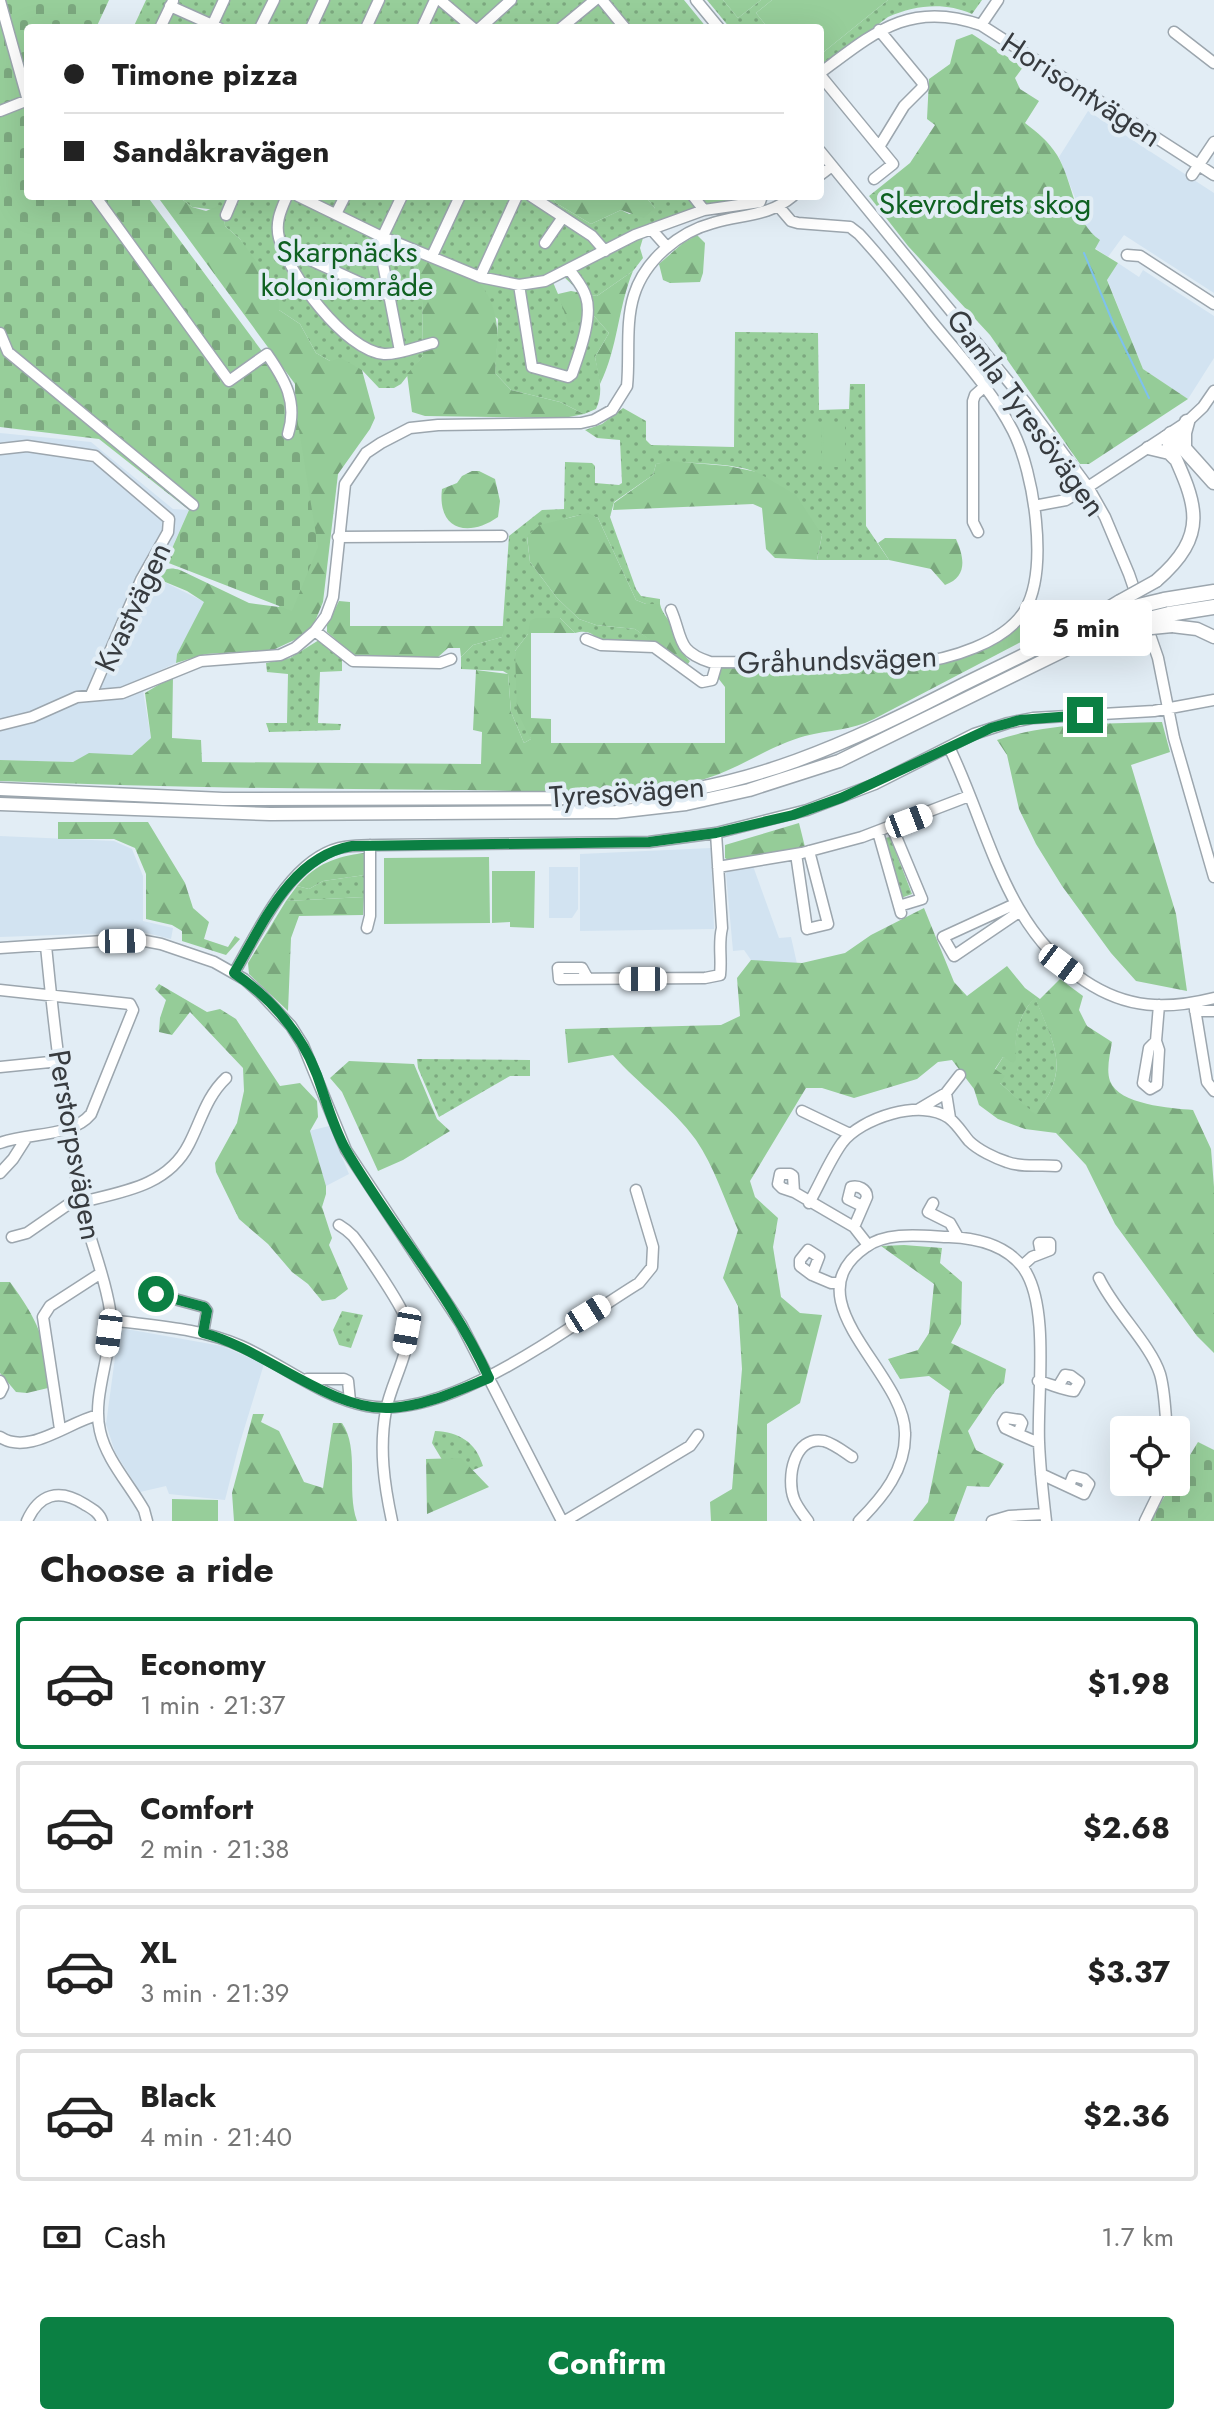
<!DOCTYPE html>
<meta charset="utf-8">
<style>
body{margin:0;font-family:Jost,sans-serif;background:#f6f6f6;color:#222;height:100vh;display:flex;flex-direction:column;font-size:30px;white-space:nowrap}
*{box-sizing:border-box;margin:0}
p{font-size:26px;color:#767676}
.icon{flex:none;width:44px;height:44px;fill:none;stroke:currentColor;stroke-width:2;stroke-linecap:round;stroke-linejoin:round}
.map{position:relative;height:1521px;overflow:hidden}
.details{display:flex;flex-direction:column;background:#fff;flex:1}
.details>*{flex:none}
.hud{position:absolute;left:24px;top:24px;width:800px;height:176px;border-radius:8px;box-shadow:0 8px 32px #0002;display:grid;align-content:center;height:176px;padding:0 40px;background:#fff}
.controls{position:absolute;left:1110px;top:1416px;display:grid;gap:16px}
.controls a{display:grid;place-items:center;width:80px;height:80px;border-radius:8px;background:#fff;box-shadow:0 8px 32px #0002;font-size:40px}
.end{position:absolute;width:36px;height:36px;margin:-18px;border:10px solid #0b8043;background:#fff;box-shadow:0 0 0 4px #fff}
.from{border-radius:50%}
.bubble{position:absolute;height:56px;border-radius:8px;background:#fff;box-shadow:0 8px 32px #0002;font-size:26px;font-weight:700;line-height:56px;text-align:center}
.car{position:absolute;width:24px;height:48px;margin:-24px -12px;border-radius:10px;box-shadow:0 0 6px 2px #0007;background:linear-gradient(#fff 24%,#345 0 40%,#fff 0 76%,#345 0 86%,#fff 0)}
.hud b{display:flex;align-items:center;gap:28px;height:76px;font-size:30px}
.hud b+b{border-top:2px solid #e0e0e0}
.hud i{width:20px;height:20px;background:#222}
ul{padding:0;list-style:none}
li{display:flex;align-items:center;gap:24px;height:132px;margin:0 16px 12px;padding:0 24px;border:4px solid #e0e0e0;border-radius:8px}
li div{flex:1}
li b{display:block;font-size:30px}
li em{font-style:normal;font-weight:700}
li.selected{border-color:#0b8043}
li>.icon{width:72px;height:72px;stroke-width:1.5}
h2{padding:0 40px;font-size:36px;line-height:96px}
.pay{display:flex;align-items:center;gap:20px;height:88px;padding:0 40px;font-size:30px}
.pay p{margin-inline-start:auto}
.cta{display:flex;gap:16px;margin-top:auto;padding:16px 40px}
.cta a{flex:1;height:92px;border-radius:8px;background:#0b8043;color:#fff;font-size:32px;font-weight:700;line-height:92px;text-align:center}
.map>svg:first-child{display:block}
.built{fill:#d2e3f1}
.green{fill:url(#green-dots)}
.forest{fill:url(#forest-firs);fill-rule:evenodd}
.cemetery{fill:url(#cemetery-stones)}
.pitch{fill:#97ce9a}
.lines{fill:none;stroke-linecap:round;stroke-linejoin:round}
.stream{stroke:#7ec1ee;stroke-width:2}
.minor-casing{stroke:#9ca6ae;stroke-width:13}
.major-casing{stroke:#9ca6ae;stroke-width:15}
.highway-casing{stroke:#9ca6ae;stroke-width:17}
.minor{stroke:#fff;stroke-width:10}
.major{stroke:#fff;stroke-width:12}
.highway{stroke:#fff;stroke-width:14}
.major-bridge-casing{stroke:#9ca6ae;stroke-width:15;stroke-linecap:butt}
.highway-bridge-casing{stroke:#9ca6ae;stroke-width:17;stroke-linecap:butt}
.major-bridge{stroke:#fff;stroke-width:12}
.highway-bridge{stroke:#fff;stroke-width:14}
.route{stroke:#0b8043;stroke-width:10}
.labels{text-anchor:middle;stroke-width:8;stroke-linejoin:round;paint-order:stroke}
.street-label{font-size:30px;fill:#373b3f;stroke:#e2edf5}
.park-label{font-size:30px;fill:#0f6121;stroke:#e2edf5}
</style>
<div class="map">
<svg width="1214" height="1521" viewBox="0 0 1214 1521">
<defs>
<pattern id="green-dots" width="8" height="8" patternUnits="userSpaceOnUse" patternTransform="scale(2)"><rect width="8" height="8" fill="#97ce9a"/><path d="M2 2h.1M6 6h.1" fill="none" stroke="#7ca87f" stroke-width="1.8" stroke-linecap="round"/></pattern>
<pattern id="forest-firs" width="22" height="20" patternUnits="userSpaceOnUse" patternTransform="scale(2)"><rect width="22" height="20" fill="#95cc98"/><path d="M5 1l3.5 6h-7zM16 11l3.5 6h-7z" fill="#7aa77d"/></pattern>
<pattern id="cemetery-stones" width="16" height="16" patternUnits="userSpaceOnUse" patternTransform="scale(2)"><rect width="16" height="16" fill="#97ce9a"/><path d="M2 7V4a2 2 0 0 1 4 0v3zM10 15v-3a2 2 0 0 1 4 0v3z" fill="#7ca87f"/></pattern>
</defs>
<rect width="100%" height="100%" fill="#e2edf5"/>
<path class="built" d="M1088 111 1214 193V293L1124 235 1108 257 1095 248 1059 157Z
M1118 263 1139 277 1143 270 1214 316V358L1188 399 1143 369 1107 279Z
M0 433 91 442 173 509 189 510 158 579 205 602 177 654 176 663 141 679 151 738 132 755 89 754 73 762 0 760Z
M0 836 114 841 132 849 143 876V921L173 928 171 939 143 932 0 937Z
M711 848 714 929 580 931V854Z
M753 866 779 938 791 937 800 977 751 960 744 950 733 951 726 874 728 870Z
M549 867H578V909L572 918H549Z
M329 1126 349 1174 326 1186 309 1131Z
M126 1329 222 1346 264 1364 238 1449 225 1500 169 1494 166 1486 140 1492 115 1452 106 1424 117 1343 121 1331Z"/>
<path class="green" d="M146 0H684L707 28H133Z
M707 0H723L738 18 761 0H772L756 13 768 28H730Z
M888 0H982L972 14C944 2 916 5 888 17L820 68V55Z
M178 196H552L556 203 591 224 621 210 629 214 655 208 645 196H765L670 226 643 238 640 248 643 258 633 271 597 296 581 293 563 276 552 280 558 294 594 316 609 333 595 357C599 375 604 392 596 409L584 414 560 402 511 390 495 373 498 319 417 259 422 300 423 356 401 384 394 388H379L362 370 330 361 316 353 300 324 279 310 240 239 225 226 224 211 192 207Z
M735 332 818 333 819 410 849 409 850 384H865L866 526 889 560H817L822 535C802 516 782 491 759 474 743 463 675 461 656 464L653 475 614 502 610 517 636 589 641 596 660 599V604H646L636 600 598 518C577 507 547 528 527 537L530 562 557 598 579 619 596 625 635 629 655 643 600 641C592 633 587 630 575 633L560 618 528 634 515 651 531 739 524 743 511 712 508 674 503 671 461 669V657L473 645 502 637 509 536 542 510 564 509 565 462 592 463 595 466V483L619 485 622 483 620 440 597 438 585 430 602 424 623 408 646 421V440L651 445 734 447Z
M319 640 342 659V671L320 672 318 723 341 724 340 730 269 732 266 723H287L288 674 267 672 266 663 290 658Z
M890 837 912 894 901 898 885 838Z
M365 875 364 897 286 901 297 886 309 889 323 881Z
M1035 997C1054 1045 1072 1069 1035 1115L1000 1083 995 1070 1003 1057 1015 1060C1014 1035 1018 1016 1035 997Z
M417 1059 530 1060V1076H510L439 1117 418 1068Z
M342 1311 363 1315 351 1348 339 1345 333 1330Z
M435 1431C459 1432 476 1442 483 1466L468 1472 444 1463 432 1443Z"/>
<path class="forest" d="M972 34 1023 67 1015 78 1020 89 1039 101 1025 123C1038 133 1048 141 1057 155 1073 181 1074 223 1100 240L1095 249 1118 263 1107 280 1143 369 1188 399 1089 464H1080L990 335 908 246 869 196 910 163 935 125 927 119 929 79 950 64 956 40Z
M157 196H178L192 207 206 211 220 205 224 211 225 226 240 239 279 293V310L300 324 316 353 330 361 341 358 362 370 375 418 370 429 338 474 323 602 314 624 303 636 273 650 206 654 176 663 177 654 204 602 187 591 158 579C164 568 169 567 180 570L249 603 279 607 297 575 295 384Z
M552 196H645L655 208 644 218 621 210 591 224 556 203Z
M697 235 705 243 703 273 700 282 670 283 663 280 659 264 683 243Z
M422 256 479 282C502 311 498 337 495 373L511 390 560 402 584 414 564 418 425 416 412 412 407 374 423 356 422 300 417 259Z
M633 271C618 307 618 348 600 384L595 357 609 333 594 316 568 323 558 294 571 291 597 296Z
M670 461 728 466 757 472 796 495 822 535 817 560 775 558 766 549 762 508 753 504 613 510 614 503 653 475 656 464Z
M472 471H479L495 479 500 501 498 517C468 538 437 530 442 489L457 483 462 476Z
M588 513 598 518 636 600 646 604H660C662 614 669 618 672 627 677 641 678 650 690 661L686 667 635 629 596 625 579 619 557 598 530 562 527 536 540 525Z
M885 538 956 539C965 559 967 577 945 585L931 569 889 560 878 543Z
M339 601 350 602V626H505L502 637 473 645 461 657 460 648H448L437 658 356 657 327 632V625Z
M1024 613 1042 631 874 719C852 730 829 730 805 736 762 748 735 774 688 783 612 798 530 790 453 790 302 789 151 787 0 781V760L73 762 89 753 132 755 151 738 145 693 173 676 172 738 201 740 202 762 481 764 482 732 473 730 476 670 508 674 511 712 524 743 531 739 517 711 515 651 528 634 530 621 535 618H560L575 633H531V718L551 719V743H725V687L718 678 721 668 725 666 932 665 947 662Z
M1162 722 1170 752 1131 765 1176 914 1187 991 1136 981 1111 953 1062 886 1036 844 1019 809 1007 755 997 740C1050 722 1107 724 1162 722Z
M58 822H148L185 883 193 908 209 922 204 939 228 947 235 936 240 939 226 955 182 941V931L172 925 146 919V874L135 848 114 839H58Z
M799 823 805 847 731 862 725 858V845Z
M364 853 365 875 323 881 309 889 297 886C317 863 335 857 364 853Z
M364 897 363 915 299 916 291 938 288 1011 249 974 248 963 286 901Z
M924 908 954 982 967 996 1007 966 1025 988 1040 999 1060 979 1083 996 1079 1010 1087 1026 1112 1042C1110 1054 1106 1070 1110 1081 1119 1105 1171 1108 1193 1110L1211 1149 1214 1187V1353L1197 1336 1115 1224 1086 1165 1056 1133 1025 1129 998 1119 979 1105 974 1089 952 1060 938 1062 917 1079 854 1098 822 1088H806L750 1181 755 1197 778 1218 773 1247 781 1297 800 1313 822 1315 800 1403 767 1424V1521H711L710 1502 732 1489 742 1369 738 1306 723 1278 738 1230C725 1201 714 1166 696 1140 672 1107 639 1085 613 1055L568 1063 565 1029 721 1025 740 1016 737 978 751 960 802 963 845 953 871 935ZM1035 998C1054 1045 1072 1070 1035 1114L1000 1083 1005 1076 995 1069 1003 1057 1013 1063 1016 1060C1014 1036 1018 1015 1035 998Z
M159 984 207 1012 220 1009 236 1019 280 1086 300 1083 317 1101 318 1117 310 1131 326 1186V1194L322 1207 332 1238 329 1245 348 1289 335 1299 322 1301 308 1284 292 1272 268 1244 239 1219 216 1172 215 1163 237 1123 244 1091 243 1068 190 1012 172 1035 159 1032 160 1018 166 1000 155 989Z
M349 1061 414 1064 437 1119 450 1131 403 1160 378 1171 342 1092 330 1078Z
M904 1245 942 1248 940 1263 962 1282 961 1324 951 1343 1006 1369 1004 1383 996 1390 968 1431 976 1450 1004 1464 989 1487 967 1486 954 1521H913L928 1502 950 1391 929 1376 900 1379 888 1359 918 1350 929 1333 934 1284 881 1246Z
M0 1282H10C37 1319 48 1341 48 1388L27 1393 16 1392 0 1373Z
M253 1414H264L261 1422 279 1431 304 1482 323 1488 333 1423H342C360 1449 346 1490 357 1521H234L232 1493Z
M461 1458 489 1487 427 1514 426 1459Z"/>
<path class="cemetery" d="M0 0H109L96 28H28V196H147L293 393 318 547 292 611 166 562 189 510 99 439 0 427Z
M1198 1442 1214 1450V1521H1150L1173 1482H1176V1478Z"/>
<path class="pitch" d="M723 0H761L738 18Z
M772 0H888L820 55V28H768L756 13Z
M806 426H822L821 462H806Z
M824 426H845V467H823Z
M489 857 490 923 384 924V858Z
M492 871H535L534 928 510 927V922L492 923Z
M172 1499 218 1500V1521H172Z"/>
<g class="lines">
<path class="stream" d="M1084 253 1114 325 1149 398"/>
<g class="minor-casing">
<path id="minor" d="M440 0 473 28
M602 0 625 28
M696 0 719 28
M0 1 28 101
M170 6 219 28
M981 25 998 0
M160 28 173 1
M211 28 224 0
M260 28 274 0
M311 28 324 0
M366 28 379 0
M422 28 435 0
M480 28 511 0
M561 28 595 0
M879 30 922 82 923 87 904 106 879 147
M1174 32 1214 63
M820 73C875 32 910 0 981 25L1214 175
M820 75 893 164 874 179
M0 111 28 100
M820 151 1026 403 1088 487 1105 517 1129 574 1158 658 1174 738 1214 877
M820 175 832 166
M1192 175 1214 142
M95 196 229 381 267 354C285 380 298 402 288 434
M287 196C281 210 275 222 279 238 288 273 345 351 384 354 398 355 419 346 433 343
M298 196 378 235 480 277 519 285 545 281 635 235 704 210 760 202 762 196
M531 196 592 236 605 251
M693 196 704 210
M336 214 345 196
M226 215 234 196
M651 229 667 247
M545 243 563 217
M284 248 389 296
M1127 255 1140 256 1214 304
M432 256 460 196
M480 277 517 196
M519 285 532 367 568 377 572 374C579 354 593 317 586 297 583 286 575 278 569 269
M0 333 8 352 193 505
M400 351 380 248 383 236 402 196
M0 449 27 446 95 456 169 519 168 532 141 580 91 695
M1034 506 1066 500 1088 487 1187 422 1203 407 1214 391
M978 532 973 522V401L975 395 984 387
M338 537 502 536
M671 610C683 638 676 651 710 662L912 663C948 660 1005 643 1025 610 1049 568 1034 473 1013 431 993 392 961 357 933 323 909 293 885 262 859 234L850 227 798 223 791 221 779 207
M315 631 353 661 440 663 451 659
M586 639 601 645 654 647 702 682 712 680 717 663
M0 725 32 717 77 697 122 693 201 661 280 655 295 648 315 631 326 616 333 597 345 484 366 453 381 443 410 428 438 425 581 423 594 420 612 410 627 386C630 357 625 323 634 295 645 260 679 232 713 223 743 214 768 217 793 196
M949 747C989 829 1004 928 1085 981 1127 1009 1166 1010 1214 998
M892 827 922 899 899 906
M878 832 901 913
M796 854 807 929 828 924 809 851
M718 867 802 853 862 837 969 796
M1015 904 943 937 954 956 1019 912
M367 928 370 916V845
M46 946C54 1028 64 1111 79 1193 86 1233 104 1270 110 1310 115 1349 91 1394 100 1431 106 1459 130 1485 144 1510L147 1521
M0 948 103 941 140 940 161 944 214 962 244 979 261 994 291 1026 303 1045 346 1150 461 1324 562 1521
M234 973C258 932 289 861 339 848 352 845 367 845 382 845L649 842 716 833 807 810 875 784 974 734 1008 723 1033 718 1154 711 1214 700
M588 979 582 968H558L559 979 705 978 720 975C722 958 718 944 722 928L716 833
M0 990 130 1004 133 1010 91 1114C71 1138 29 1132 0 1143
M1194 1003 1207 1082 1214 1091
M1195 1011H1214
M1156 1041 1159 1050 1157 1085 1150 1089 1143 1083 1149 1048 1156 1041 1159 1005
M0 1067 60 1061
M946 1093 950 1118
M919 1109 946 1093 960 1075
M802 1111 850 1134
M0 1173 13 1159 27 1137
M794 1192 782 1188 778 1184 780 1174H790L793 1176 794 1192 854 1227 868 1245
M81 1202C122 1192 168 1186 189 1144 201 1121 206 1097 226 1078
M809 1203C820 1184 829 1161 842 1143 861 1118 921 1098 949 1118 957 1124 963 1134 969 1141 978 1150 995 1158 1007 1162 1023 1168 1040 1164 1056 1166
M933 1203 928 1212 950 1223 958 1237
M339 1225C344 1228 349 1232 353 1236 364 1250 407 1312 408 1326 410 1354 391 1383 386 1410 379 1448 384 1484 392 1521
M854 1227 867 1197C867 1189 858 1185 851 1187L848 1199 862 1206
M12 1237 27 1233 79 1197
M1022 1266 1032 1257 1050 1250V1243H1039L1041 1253
M812 1275 800 1266V1260L808 1250 819 1257 812 1275 831 1283H840
M1099 1278C1114 1310 1151 1345 1160 1374 1165 1391 1165 1412 1167 1430
M156 1294 204 1307 207 1311 203 1333
M110 1320C154 1326 201 1328 241 1346 282 1364 323 1398 367 1406 450 1421 570 1325 639 1283L652 1267 653 1247 636 1190
M307 1379H344L348 1381 350 1401
M0 1381 3 1387 0 1393
M1038 1381C1051 1384 1063 1390 1074 1391L1079 1382 1071 1376 1065 1375 1059 1385
M60 1429 43 1317 50 1306 101 1273
M1018 1434 1005 1428 1003 1423 1006 1418 1020 1420 1022 1423 1018 1434 1039 1443
M0 1437C29 1456 68 1422 98 1415
M1041 1474 1084 1494 1089 1484 1084 1479 1073 1476 1069 1486
M27 1521C39 1494 59 1488 84 1504 92 1509 99 1512 102 1521
M565 1521 690 1446 698 1435
M808 1521C803 1514 797 1507 794 1499 786 1478 794 1435 824 1441 834 1444 843 1451 852 1457
M859 1521C883 1497 906 1469 905 1433 905 1372 789 1300 866 1247 887 1231 923 1236 949 1237 976 1238 1007 1245 1024 1269 1050 1307 1037 1396 1039 1442 1040 1469 1043 1495 1046 1521
M992 1521 1009 1516 1045 1514
M1145 1521 1164 1482"/>
</g>
<g class="major-casing">
<path id="major" d="M1148 448 1169 453 1175 459
M1156 581C1214 531 1194 500 1166 437
M1092 618 1120 601
M1172 626 1197 629 1214 637
M0 789 223 799 620 798C747 791 849 743 960 686 996 668 1034 651 1069 631
M0 804 270 814 616 812 686 804 749 790 839 761 1065 650 1108 633"/>
</g>
<g class="highway-casing">
<path id="highway" d="M1171 434 1214 482
M1184 448V433L1187 422
M1164 600 1214 592
M1169 614 1214 607
M1100 634 1129 624
M1061 635 1126 609"/>
</g>
<use href="#minor" class="minor"/>
<use href="#major" class="major"/>
<use href="#highway" class="highway"/>
<g class="major-bridge-casing">
<path id="major-bridge" d="M1120 601 1156 581
M1131 630 1172 626"/>
</g>
<g class="highway-bridge-casing">
<path id="highway-bridge" d="M1126 609 1164 600
M1129 624 1169 614"/>
</g>
<use href="#major-bridge" class="major-bridge"/>
<use href="#highway-bridge" class="highway-bridge"/>
</g>
<g class="lines">
<path class="route" d="M156 1294 204 1307 207 1311 203 1333C263 1348 330 1411 390 1408 425 1406 457 1391 489 1378 452 1296 391 1227 346 1150 333 1127 326 1100 317 1075 301 1033 271 998 234 973 263 924 290 857 352 846L649 842 716 833 793 815 841 798 991 728 1020 720 1085 715"/>
</g>
<g class="labels">
<g class="street-label">
<text transform="translate(1081 90) rotate(33)" y="10">Horisontvägen</text>
<text transform="translate(1026 413) rotate(54)" y="10">Gamla Tyresövägen</text>
<text transform="translate(133 607) rotate(-65)" y="10">Kvastvägen</text>
<text transform="translate(837 660) rotate(-2)" y="10">Gråhundsvägen</text>
<text transform="translate(627 792) rotate(-4)" y="10">Tyresövägen</text>
<text transform="translate(75 1145) rotate(80)" y="10">Perstorpsvägen</text>
</g>
<g class="park-label">
<text x="985" y="214">Skevrodrets skog</text>
<text x="347" y="262">Skarpnäcks<tspan x="347" dy="34">koloniområde</tspan></text>
</g>
</g>
</svg>
<div class="controls">
<a><svg class="icon" aria-label="locate" viewBox="0 0 24 24"><circle cx="12" cy="12" r="6"/><path d="M12 2v4M12 18v4M2 12h4M18 12h4"/></svg></a>
</div>
<i class="end from" style="left:156px;top:1294px"></i>
<i class="end" style="left:1085px;top:715px"></i>
<div class="bubble" style="left:1020px;top:600px;width:132px">5 min</div>
<i class="car" style="left:909px;top:821px;rotate:69deg"></i>
<i class="car" style="left:122px;top:941px;rotate:89deg"></i>
<i class="car" style="left:1061px;top:964px;rotate:127deg"></i>
<i class="car" style="left:643px;top:979px;rotate:270deg"></i>
<i class="car" style="left:588px;top:1314px;rotate:58deg"></i>
<i class="car" style="left:407px;top:1331px;rotate:190deg"></i>
<i class="car" style="left:109px;top:1333px;rotate:187deg"></i>
<div class="hud">
<b><i class="from"></i>Timone pizza</b>
<b><i></i>Sandåkravägen</b>
</div>
</div>
<section class="details">
<h2>Choose a ride</h2>
<ul>
<li class="selected"><svg class="icon" aria-label="car" viewBox="0 0 24 24"><path d="M5 17H2v-5l4-1 3-4h7l3 4 3 1v5h-3M9 17h6M6 11h13"/><circle cx="7" cy="17" r="2"/><circle cx="17" cy="17" r="2"/></svg><div><b>Economy</b><p>1 min · 21:37</p></div><em>$1.98</em></li>
<li><svg class="icon" aria-label="car" viewBox="0 0 24 24"><path d="M5 17H2v-5l4-1 3-4h7l3 4 3 1v5h-3M9 17h6M6 11h13"/><circle cx="7" cy="17" r="2"/><circle cx="17" cy="17" r="2"/></svg><div><b>Comfort</b><p>2 min · 21:38</p></div><em>$2.68</em></li>
<li><svg class="icon" aria-label="car" viewBox="0 0 24 24"><path d="M5 17H2v-5l4-1 3-4h7l3 4 3 1v5h-3M9 17h6M6 11h13"/><circle cx="7" cy="17" r="2"/><circle cx="17" cy="17" r="2"/></svg><div><b>XL</b><p>3 min · 21:39</p></div><em>$3.37</em></li>
<li><svg class="icon" aria-label="car" viewBox="0 0 24 24"><path d="M5 17H2v-5l4-1 3-4h7l3 4 3 1v5h-3M9 17h6M6 11h13"/><circle cx="7" cy="17" r="2"/><circle cx="17" cy="17" r="2"/></svg><div><b>Black</b><p>4 min · 21:40</p></div><em>$2.36</em></li>
</ul>
<div class="pay"><svg class="icon" aria-label="cash" viewBox="0 0 24 24"><path d="M3 7h18v10H3z"/><circle cx="12" cy="12" r="2"/></svg>Cash<p>1.7 km</p></div>
<div class="cta"><a>Confirm</a></div>
</section>
